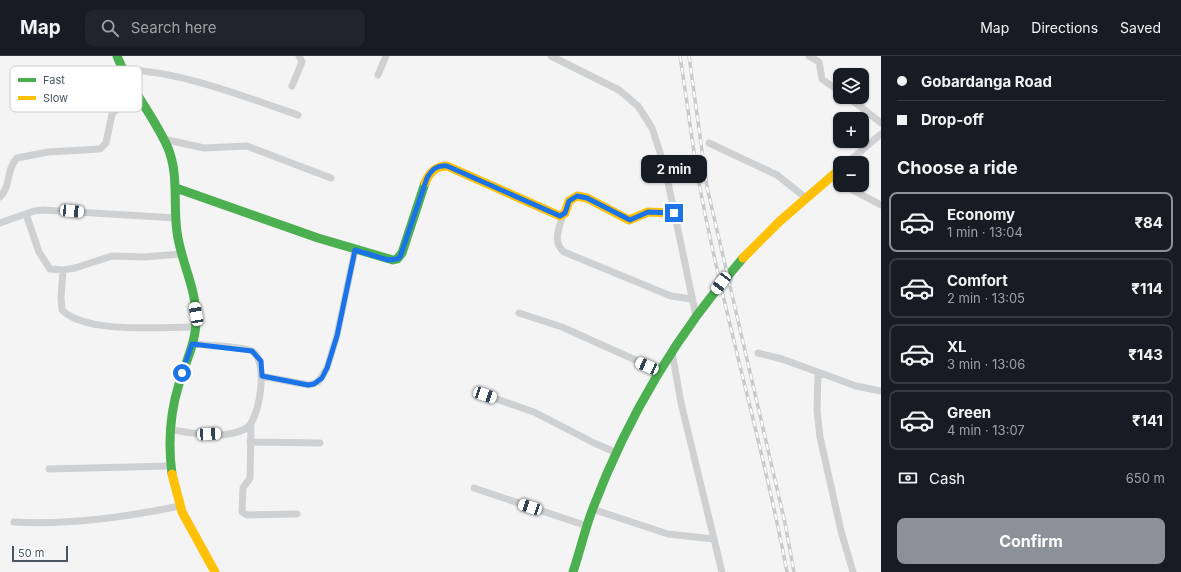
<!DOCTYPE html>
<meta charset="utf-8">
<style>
body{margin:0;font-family:Inter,sans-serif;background:#20242c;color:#f1f3f6;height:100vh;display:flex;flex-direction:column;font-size:15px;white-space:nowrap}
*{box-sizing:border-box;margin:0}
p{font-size:13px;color:#9ea1a6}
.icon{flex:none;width:22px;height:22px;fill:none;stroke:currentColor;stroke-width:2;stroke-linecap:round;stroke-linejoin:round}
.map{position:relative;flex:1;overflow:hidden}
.panel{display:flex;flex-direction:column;background:#171b24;width:300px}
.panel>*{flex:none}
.top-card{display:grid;align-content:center;height:88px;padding:0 16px;background:#171b24}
.tools{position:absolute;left:833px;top:12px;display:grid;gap:8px}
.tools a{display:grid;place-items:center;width:36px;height:36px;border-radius:8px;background:#171b24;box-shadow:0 1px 3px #0004;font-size:20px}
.scale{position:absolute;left:12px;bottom:10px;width:56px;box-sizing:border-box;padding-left:4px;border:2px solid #4a5661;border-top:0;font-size:11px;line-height:14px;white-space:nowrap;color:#4a5661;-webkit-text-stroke:3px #fff;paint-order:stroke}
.end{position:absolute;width:18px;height:18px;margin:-9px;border:5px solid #1a73e8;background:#fff;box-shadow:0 0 0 2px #fff}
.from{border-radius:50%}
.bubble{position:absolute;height:28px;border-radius:8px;background:#171b24;box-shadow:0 1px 3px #0004;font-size:13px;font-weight:700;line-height:28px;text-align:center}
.car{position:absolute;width:12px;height:24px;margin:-12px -6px;border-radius:5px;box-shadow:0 0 3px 1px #0007;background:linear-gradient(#fff 24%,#345 0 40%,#fff 0 76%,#345 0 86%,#fff 0)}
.top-card b{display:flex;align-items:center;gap:14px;height:38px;font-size:15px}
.top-card b+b{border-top:1px solid #363941}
.top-card i{width:10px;height:10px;background:#f1f3f6}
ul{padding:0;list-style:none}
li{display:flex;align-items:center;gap:12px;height:60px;margin:0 8px 6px;padding:0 8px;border:2px solid #363941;border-radius:8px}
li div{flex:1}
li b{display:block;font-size:15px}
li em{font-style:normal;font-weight:700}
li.on{border-color:#8c9099}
li>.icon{width:36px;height:36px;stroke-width:1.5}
h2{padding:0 16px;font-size:18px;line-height:48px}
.pay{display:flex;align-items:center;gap:10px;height:44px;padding:0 16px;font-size:15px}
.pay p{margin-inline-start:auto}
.cta{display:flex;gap:8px;margin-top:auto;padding:8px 16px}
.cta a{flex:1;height:46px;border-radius:8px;background:#8c9099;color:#fff;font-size:16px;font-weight:700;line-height:46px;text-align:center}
header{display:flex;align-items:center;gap:24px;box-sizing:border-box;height:56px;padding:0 20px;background:#171b24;border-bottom:1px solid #363941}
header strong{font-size:19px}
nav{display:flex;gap:22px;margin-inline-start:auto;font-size:14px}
.search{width:280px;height:36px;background:#20242c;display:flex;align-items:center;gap:10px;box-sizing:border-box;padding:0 14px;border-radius:8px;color:#9ea1a6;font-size:15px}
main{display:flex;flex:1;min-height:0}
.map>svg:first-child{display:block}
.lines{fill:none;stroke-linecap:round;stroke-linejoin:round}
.street{stroke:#ced0d2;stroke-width:7}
.fast{stroke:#4caf50;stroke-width:9}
.slow{stroke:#ffc107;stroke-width:9}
.rail-casing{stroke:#c9cacc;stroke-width:3.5}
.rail{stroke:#fff;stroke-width:2;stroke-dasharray:6;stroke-linecap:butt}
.route{stroke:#1a73e8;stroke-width:5}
.key{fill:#fff;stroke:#c9ccd0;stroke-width:1}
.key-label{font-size:11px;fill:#4a5661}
</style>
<header>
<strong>Map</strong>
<div class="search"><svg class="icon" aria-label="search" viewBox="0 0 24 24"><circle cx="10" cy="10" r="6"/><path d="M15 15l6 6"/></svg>Search here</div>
<nav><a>Map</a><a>Directions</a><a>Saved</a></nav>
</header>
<main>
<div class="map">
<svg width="881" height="516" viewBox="0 0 881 516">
<rect width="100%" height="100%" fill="#f4f4f4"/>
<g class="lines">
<path class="street" d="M551 0 619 34 638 50 652 72 665 112 696 260
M809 0 819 6 822 23 840 36
M121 13C183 16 240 39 298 59
M378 19 386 0
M292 30 302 6 299 0
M848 41 881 67
M163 83 204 92 247 90 331 122
M709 87 777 119 806 142
M847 107 881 78
M831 121 840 127
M843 129 881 149
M0 141C11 131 6 113 17 102L48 96 100 93 106 87 112 58 117 53 124 50 141 47
M26 158 39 196 50 213 63 214 75 212 112 200 144 201 181 198
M563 159C559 172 552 186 564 196L671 240 692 243
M0 167 34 155 44 154 176 162
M63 214 61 242 62 254C86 278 161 271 195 271
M519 257 562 271 660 315
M672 296 681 347 722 516
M758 297 782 303 856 330 881 335
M818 317 817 354 820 381 841 475 853 516
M261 320 309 329 318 326 327 312 337 279 355 194
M485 339 534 356 594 387 617 397
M251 369 250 422 243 432 242 456 247 459 297 458
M172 374C194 377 223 384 245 373 260 366 269 304 252 295 242 290 205 289 192 288
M250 386 320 387
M49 413 170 410
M474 432 587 470
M592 453 668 478 714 483
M14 466C71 469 125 461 180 450"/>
<path class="fast" d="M117 0C130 33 154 60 168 92 179 119 173 148 177 176 181 207 198 235 196 267 195 288 185 308 179 328 170 357 168 388 172 418
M176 132 318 182 393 204 397 203 402 197 425 127
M573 516C580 495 585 473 593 452 628 360 678 276 743 202"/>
<path class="slow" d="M425 127C429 117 435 110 447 110L560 160 565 157 569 145 577 140 587 142 629 164 648 156 674 157
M743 202 780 165 840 113
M172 418 182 456 215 516"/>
<g class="rail-casing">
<path id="rail" d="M680 0C687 44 692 88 700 132 724 261 763 387 787 516
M689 0 707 131 785 467 794 516"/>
</g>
<use href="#rail" class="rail"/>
</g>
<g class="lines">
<path class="route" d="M182 317 192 288 252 295 261 305 262 320 308 329 314 328 322 322 327 312 337 280 355 194 388 204 397 203 400 201 427 122C432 113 437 109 447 110L560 160 565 157 569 145 577 140 587 142 630 164 648 156 674 157"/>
</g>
<rect x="10" y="10" width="132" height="46" rx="6" class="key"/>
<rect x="18" y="22" width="18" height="4" fill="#4caf50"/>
<rect x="18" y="40" width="18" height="4" fill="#ffc107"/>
<g class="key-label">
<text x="43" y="28">Fast</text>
<text x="43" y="46">Slow</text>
</g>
</svg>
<div class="tools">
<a><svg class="icon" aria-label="layers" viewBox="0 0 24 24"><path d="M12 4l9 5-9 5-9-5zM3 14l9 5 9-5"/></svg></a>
<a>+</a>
<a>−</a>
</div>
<div class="scale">50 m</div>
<i class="end from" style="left:182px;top:317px"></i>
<i class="end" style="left:674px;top:157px"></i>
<div class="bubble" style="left:641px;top:99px;width:66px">2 min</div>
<i class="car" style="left:72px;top:155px;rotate:95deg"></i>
<i class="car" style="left:721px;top:227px;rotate:217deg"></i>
<i class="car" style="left:196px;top:258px;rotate:350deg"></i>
<i class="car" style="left:647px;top:310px;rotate:294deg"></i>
<i class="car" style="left:485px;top:339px;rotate:109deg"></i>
<i class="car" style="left:209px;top:378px;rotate:87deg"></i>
<i class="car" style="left:530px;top:451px;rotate:288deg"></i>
</div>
<section class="panel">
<div class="top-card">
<b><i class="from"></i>Gobardanga Road</b>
<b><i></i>Drop-off</b>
</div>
<h2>Choose a ride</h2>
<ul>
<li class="on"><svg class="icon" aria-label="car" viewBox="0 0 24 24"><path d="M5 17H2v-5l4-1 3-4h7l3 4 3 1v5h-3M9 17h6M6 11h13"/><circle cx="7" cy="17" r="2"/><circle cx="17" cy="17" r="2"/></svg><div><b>Economy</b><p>1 min · 13:04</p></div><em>₹84</em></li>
<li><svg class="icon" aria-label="car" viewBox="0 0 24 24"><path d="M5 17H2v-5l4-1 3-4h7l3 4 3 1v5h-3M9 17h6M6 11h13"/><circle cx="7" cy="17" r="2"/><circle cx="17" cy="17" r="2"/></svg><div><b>Comfort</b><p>2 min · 13:05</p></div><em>₹114</em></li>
<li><svg class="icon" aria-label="car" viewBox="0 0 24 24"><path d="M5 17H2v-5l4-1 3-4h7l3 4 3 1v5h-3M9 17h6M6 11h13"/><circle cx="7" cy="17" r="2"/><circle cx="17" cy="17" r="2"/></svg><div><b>XL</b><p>3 min · 13:06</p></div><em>₹143</em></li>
<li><svg class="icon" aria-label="car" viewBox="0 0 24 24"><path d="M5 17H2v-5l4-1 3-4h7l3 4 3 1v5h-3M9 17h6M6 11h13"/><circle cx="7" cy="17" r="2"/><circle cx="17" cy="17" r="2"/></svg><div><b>Green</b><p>4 min · 13:07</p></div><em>₹141</em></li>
</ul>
<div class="pay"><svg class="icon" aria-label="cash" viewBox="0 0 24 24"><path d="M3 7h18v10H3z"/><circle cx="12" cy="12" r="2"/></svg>Cash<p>650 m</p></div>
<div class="cta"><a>Confirm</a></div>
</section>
</main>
